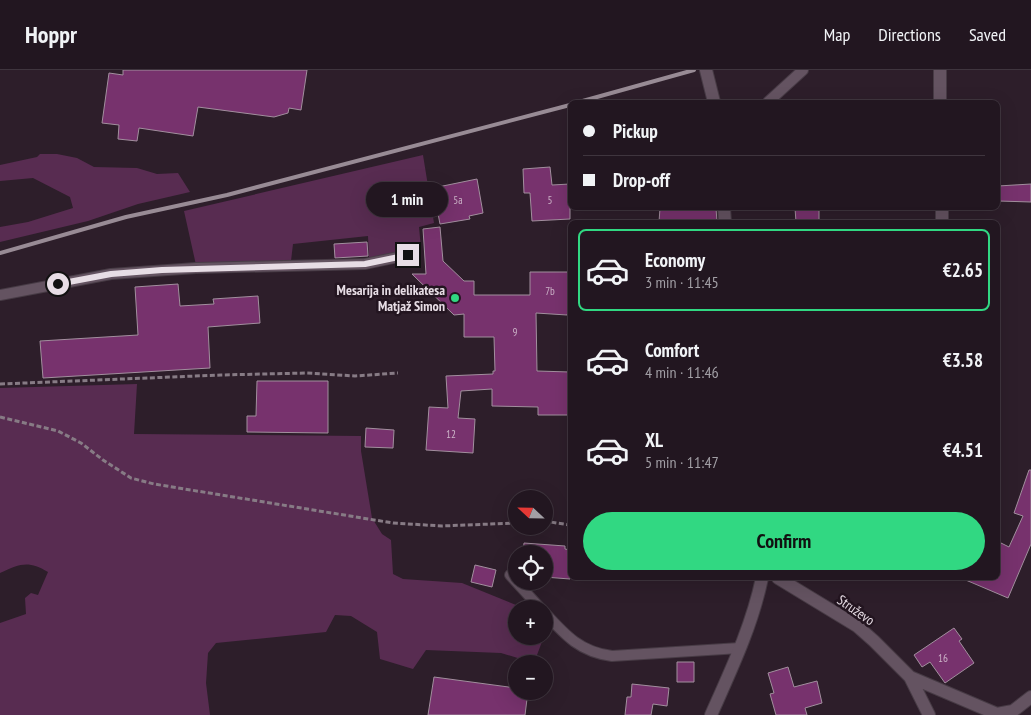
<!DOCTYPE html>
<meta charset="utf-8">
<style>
body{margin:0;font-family:"PT Sans Narrow",sans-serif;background:#2e232d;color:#f1f3f6;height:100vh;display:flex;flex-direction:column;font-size:19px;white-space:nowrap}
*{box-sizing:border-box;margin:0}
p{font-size:16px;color:#a29fa5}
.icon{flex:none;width:28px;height:28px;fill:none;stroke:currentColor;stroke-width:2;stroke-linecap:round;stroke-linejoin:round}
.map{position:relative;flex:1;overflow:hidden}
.details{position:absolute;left:568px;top:150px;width:432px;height:360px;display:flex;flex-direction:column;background:#221620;border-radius:8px;box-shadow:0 5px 20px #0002,0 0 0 1px #3f353e}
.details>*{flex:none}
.top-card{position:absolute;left:568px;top:30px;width:432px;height:110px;border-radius:8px;box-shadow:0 5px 20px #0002,0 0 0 1px #3f353e;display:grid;align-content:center;height:110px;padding:0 15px;background:#221620}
.needle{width:32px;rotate:292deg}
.fabs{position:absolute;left:508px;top:420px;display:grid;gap:10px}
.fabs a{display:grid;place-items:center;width:45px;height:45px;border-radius:50%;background:#221620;box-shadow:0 5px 20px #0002,0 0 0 1px #3f353e;font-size:25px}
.end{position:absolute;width:22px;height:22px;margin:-11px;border:6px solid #e7dde5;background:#111;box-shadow:0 0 0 2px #111}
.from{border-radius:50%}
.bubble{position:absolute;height:35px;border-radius:18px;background:#221620;box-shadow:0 5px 20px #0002,0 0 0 1px #3f353e;font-size:16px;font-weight:700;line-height:35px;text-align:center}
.top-card b{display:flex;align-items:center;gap:18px;height:48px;font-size:19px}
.top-card b+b{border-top:1px solid #3f353e}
.top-card i{width:12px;height:12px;background:#f1f3f6}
ul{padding:9px 0 0;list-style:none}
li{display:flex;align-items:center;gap:15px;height:82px;margin:0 10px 8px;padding:0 5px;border:2px solid transparent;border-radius:8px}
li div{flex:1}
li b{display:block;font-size:19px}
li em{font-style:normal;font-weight:700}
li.active{border-color:#31d882}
li>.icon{width:45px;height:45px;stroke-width:1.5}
.action{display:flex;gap:10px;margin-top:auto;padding:10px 15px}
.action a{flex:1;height:58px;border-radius:30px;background:#31d882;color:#111;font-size:20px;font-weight:700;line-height:58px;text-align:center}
header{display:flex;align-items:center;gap:30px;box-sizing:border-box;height:70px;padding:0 25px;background:#221620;border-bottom:1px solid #3f353e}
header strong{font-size:24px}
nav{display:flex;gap:28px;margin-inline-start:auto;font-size:18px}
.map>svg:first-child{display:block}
.green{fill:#582c51}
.building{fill:#77326d;stroke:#a28f9e}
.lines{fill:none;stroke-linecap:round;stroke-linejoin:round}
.service-casing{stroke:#473b45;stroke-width:12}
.minor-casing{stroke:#473b45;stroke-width:14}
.path{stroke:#877b85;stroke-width:3;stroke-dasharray:5 2.5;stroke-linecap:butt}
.service{stroke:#645361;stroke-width:10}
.minor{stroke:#645361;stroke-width:12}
.rail{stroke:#988b95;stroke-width:4}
.route{stroke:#e7dde5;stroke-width:6}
.poi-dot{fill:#31d882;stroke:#231520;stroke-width:2}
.labels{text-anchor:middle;stroke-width:5;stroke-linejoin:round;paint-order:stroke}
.number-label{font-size:11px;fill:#cbb2c7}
.poi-label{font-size:14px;font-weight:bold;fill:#e7dde5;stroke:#231520;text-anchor:end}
.street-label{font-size:14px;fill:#e7dde5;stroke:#231520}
</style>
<header>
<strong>Hoppr</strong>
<nav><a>Map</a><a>Directions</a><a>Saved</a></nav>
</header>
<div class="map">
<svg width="1031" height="645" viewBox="0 0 1031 645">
<rect width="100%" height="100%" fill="#2d1e2a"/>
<path class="green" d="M40 84H57L77 88 94 97 137 98 157 104 178 103 190 122 138 134 88 151 0 172V157L28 152 73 138 70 127 33 108 0 111V95L37 87Z
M423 85 434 153 419 157 421 179 369 190 368 166 293 174 291 191 196 195 184 141Z
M137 314 134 364 361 366V381L372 448 382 464 391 470 393 504 403 509 462 513 516 535 521 539H516V566H544V559L546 561 534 593 501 583 426 580 413 599 380 589 377 562 351 546 335 545 326 562 216 573 208 583 206 613 210 645H0V553L26 544 25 528 31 523 38 525 48 502C28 490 20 494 0 503V318Z"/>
<path class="building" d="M123 0H307L301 40 289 38 288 43 274 47 198 37 193 66 139 58 137 71 118 69 119 55 102 53 109 3 123 5Z
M550 97 552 115 570 114V149L532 151 530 123H524L523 99Z
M477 109 483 143 469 146 470 149 440 154 433 118Z
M1031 114V132L998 131V116Z
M660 138H716L717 152H659Z
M795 138H819V152H796Z
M440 157 443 191 464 211H474V225H530V202H570V242H568L567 245 536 243 537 301 570 302V345H538V337L492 336V319L461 321 458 348 475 349 473 383 426 380 429 337 448 338 446 306 493 304V301H495L494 267H464V244L454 245 412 204H426L423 159Z
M367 172 368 186 335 188 334 174Z
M178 214 180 236 214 234 213 229 258 226 260 253 208 257 210 298 43 308 40 271 138 265 135 217Z
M257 311H328V363L247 362V346H256Z
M366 358 394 360 393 378 365 377Z
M1029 400H1031V474L1008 528 961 508H998V482L1001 473 1009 477 1023 446 1014 443Z
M524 473 565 476V479L570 480V509L544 507V484H523Z
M475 495 496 500 492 517 471 512Z
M954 558 962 569 959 571 974 593 945 613 930 592 922 597 914 585Z
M677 592H694V612H677Z
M788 597 794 617 817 611 822 633 805 638 807 645H776L770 624 774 623 768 603Z
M434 607 516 618V621H528L525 645H428Z
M632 614 669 618 667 636 653 634 651 645H625L627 627H631Z"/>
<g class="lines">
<g class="service-casing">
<path id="service" d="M768 32 803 0
M0 225 111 204 196 198 365 194 408 185
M510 505 541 539
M544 542C565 565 580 582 612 586L740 578"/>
</g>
<g class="minor-casing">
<path id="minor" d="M706 0 714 32
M940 0V32
M724 138 725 152
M942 152V138
M778 508 857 556 874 571 910 607 929 645
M910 607 997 644 1013 641 1031 627
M711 645C731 600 752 556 762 508"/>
</g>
<path class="path" d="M0 314 221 305 307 303 355 306 398 303
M0 347 58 361 81 373 103 390 131 408 154 414 393 453 442 456 516 453
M544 451 570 455"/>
<use href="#service" class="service"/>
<use href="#minor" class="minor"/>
<path class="rail" d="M579 32 694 0
M0 183 126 147 227 125 570 35"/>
</g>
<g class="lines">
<path class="route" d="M58 214 111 204 162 200 365 194 408 185"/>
</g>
<circle class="poi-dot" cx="455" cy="228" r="5"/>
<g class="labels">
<g class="number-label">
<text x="458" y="134">5a</text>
<text x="550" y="134">5</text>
<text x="550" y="225">7b</text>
<text x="515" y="266">9</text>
<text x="451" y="368">12</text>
<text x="943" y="592">16</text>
</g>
<g class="poi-label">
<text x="445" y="225">Mesarija in delikatesa<tspan x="445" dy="16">Matjaž Simon</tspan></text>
</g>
<g class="street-label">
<text transform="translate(856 540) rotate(35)" y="5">Struževo</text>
</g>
</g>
</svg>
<div class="fabs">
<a><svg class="needle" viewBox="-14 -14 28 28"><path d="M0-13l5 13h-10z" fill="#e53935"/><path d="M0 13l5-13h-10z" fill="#a29fa5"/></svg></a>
<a><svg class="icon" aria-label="locate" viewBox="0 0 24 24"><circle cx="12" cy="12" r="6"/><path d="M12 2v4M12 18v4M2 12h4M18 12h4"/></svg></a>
<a>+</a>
<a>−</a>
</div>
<i class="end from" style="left:58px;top:214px"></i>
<i class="end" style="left:408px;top:185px"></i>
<div class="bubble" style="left:366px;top:112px;width:82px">1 min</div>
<div class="top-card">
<b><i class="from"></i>Pickup</b>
<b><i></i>Drop-off</b>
</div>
<section class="details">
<ul>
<li class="active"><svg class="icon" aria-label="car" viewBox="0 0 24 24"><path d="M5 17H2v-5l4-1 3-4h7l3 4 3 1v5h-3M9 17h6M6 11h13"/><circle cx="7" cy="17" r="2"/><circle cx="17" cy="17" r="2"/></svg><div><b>Economy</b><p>3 min · 11:45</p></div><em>€2.65</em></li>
<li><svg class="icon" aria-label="car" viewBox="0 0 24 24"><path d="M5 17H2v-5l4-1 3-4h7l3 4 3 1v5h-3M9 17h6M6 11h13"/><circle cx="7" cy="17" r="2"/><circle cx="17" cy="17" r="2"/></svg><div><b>Comfort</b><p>4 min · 11:46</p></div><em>€3.58</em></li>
<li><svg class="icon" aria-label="car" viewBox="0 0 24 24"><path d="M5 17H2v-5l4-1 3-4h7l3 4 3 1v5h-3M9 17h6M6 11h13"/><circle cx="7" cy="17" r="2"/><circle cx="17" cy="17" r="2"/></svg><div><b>XL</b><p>5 min · 11:47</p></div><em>€4.51</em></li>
</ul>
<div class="action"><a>Confirm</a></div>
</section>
</div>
